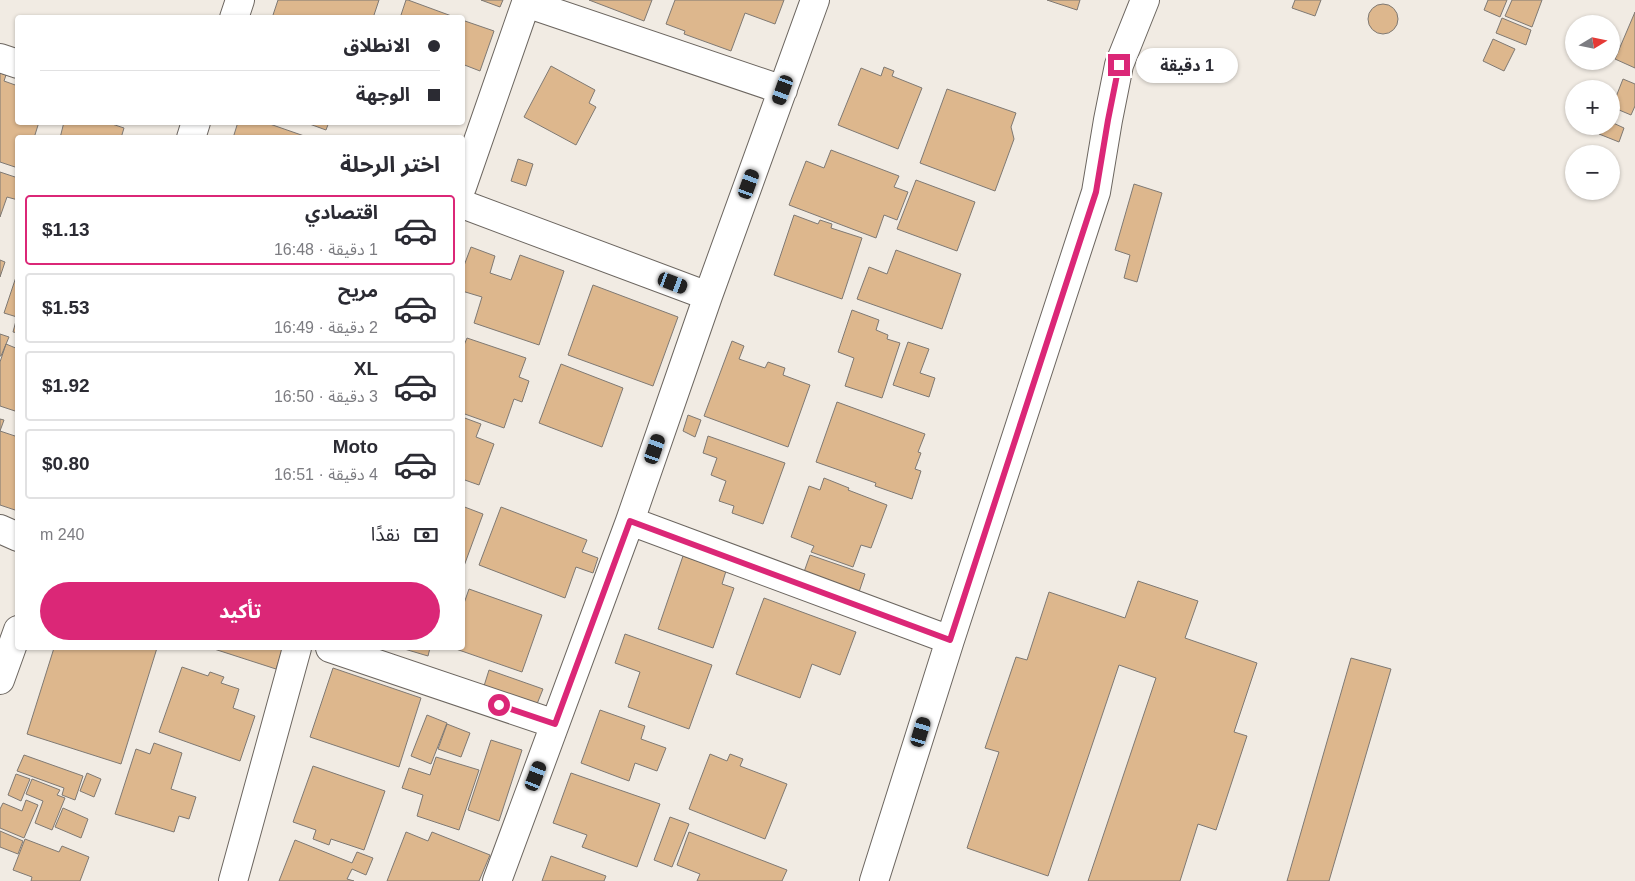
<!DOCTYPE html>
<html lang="ar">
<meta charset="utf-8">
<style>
body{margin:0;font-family:Arial,"Noto Sans Arabic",sans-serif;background:#f2f2f3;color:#2b2b33;direction:rtl;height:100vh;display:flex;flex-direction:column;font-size:19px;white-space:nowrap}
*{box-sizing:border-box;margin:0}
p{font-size:16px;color:#7c7c81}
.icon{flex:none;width:28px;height:28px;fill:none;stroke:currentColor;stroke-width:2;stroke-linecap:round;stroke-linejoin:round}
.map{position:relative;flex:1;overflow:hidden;direction:ltr}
.drawer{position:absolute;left:15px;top:135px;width:450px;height:515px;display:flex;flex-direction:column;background:#fff;border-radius:5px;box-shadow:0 1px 4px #0004;direction:rtl}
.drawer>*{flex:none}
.hud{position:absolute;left:15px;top:15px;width:450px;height:110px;border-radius:5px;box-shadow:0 1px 4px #0004;direction:rtl;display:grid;align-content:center;height:110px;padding:0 25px;background:#fff}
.needle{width:32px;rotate:80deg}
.tools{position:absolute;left:1565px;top:15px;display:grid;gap:10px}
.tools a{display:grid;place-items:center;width:55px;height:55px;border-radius:50%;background:#fff;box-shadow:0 1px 4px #0004;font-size:25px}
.end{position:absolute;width:22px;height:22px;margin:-11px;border:6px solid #db2777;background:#fff;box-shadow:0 0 0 2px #fff}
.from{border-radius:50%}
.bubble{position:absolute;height:35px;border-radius:18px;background:#fff;box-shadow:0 1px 4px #0004;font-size:16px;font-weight:700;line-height:35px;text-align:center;direction:rtl}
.car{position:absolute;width:15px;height:30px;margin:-15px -8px;border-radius:6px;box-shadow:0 0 4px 1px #0007;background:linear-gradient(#222 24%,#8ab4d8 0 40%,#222 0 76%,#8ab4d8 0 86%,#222 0)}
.hud b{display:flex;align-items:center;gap:18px;height:48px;font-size:19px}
.hud b+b{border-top:1px solid #e1e1e2}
.hud i{width:12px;height:12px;background:#2b2b33}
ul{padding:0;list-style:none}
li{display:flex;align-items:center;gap:15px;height:70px;margin:0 10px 8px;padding:0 15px;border:2px solid #e1e1e2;border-radius:5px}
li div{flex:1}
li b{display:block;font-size:19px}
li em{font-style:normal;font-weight:700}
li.active{border-color:#db2777}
li>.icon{width:45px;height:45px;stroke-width:1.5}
h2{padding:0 25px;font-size:22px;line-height:60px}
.pay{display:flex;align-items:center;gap:12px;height:55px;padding:0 25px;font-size:19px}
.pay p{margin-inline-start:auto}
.button{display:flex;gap:10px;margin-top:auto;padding:10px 25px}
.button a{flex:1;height:58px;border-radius:30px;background:#db2777;color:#fff;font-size:20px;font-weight:700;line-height:58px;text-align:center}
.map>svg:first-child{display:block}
.building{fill:#ddb78d;stroke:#7f7973}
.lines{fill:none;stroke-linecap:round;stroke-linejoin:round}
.minor-casing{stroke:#6c6660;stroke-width:30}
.minor{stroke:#fff;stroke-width:28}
.route{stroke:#db2777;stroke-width:6}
</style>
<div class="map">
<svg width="1635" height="881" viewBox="0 0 1635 881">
<rect width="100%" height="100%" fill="#f1ebe3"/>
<path class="building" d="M278 0H379L373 18H272Z
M406 0H408L457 18H400Z
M481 0H503L500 7Z
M589 0H652L644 21Z
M675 0H784L775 24 745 13 731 51 684 34 685 31 666 24Z
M1047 0H1080L1077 10Z
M1295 0H1321L1315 16 1292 8Z
M1488 0H1507L1500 17 1484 10Z
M1512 0H1542L1532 27 1505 16Z
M1368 19a15 15 0 1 1 30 0a15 15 0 1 1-30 0Z
M1635 12V68L1615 59Z
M1502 18 1531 30 1526 45 1496 33Z
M462 20 494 31 480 71 462 64Z
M1493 39 1515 49 1504 71 1483 61Z
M551 66 595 90 589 103 596 107 576 145 524 117Z
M884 67 894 71 892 76 922 88 898 149 838 125 861 68 881 76Z
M0 73 6 75 4 81 18 86V122H39L34 138H18V168L0 162Z
M1623 79 1635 84V106L1631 115 1612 107Z
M947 89 1016 113 1011 127 1014 139 995 191 920 163Z
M64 122H106L124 128 121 138H60Z
M238 122H264L310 138H233Z
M304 122H329L326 130Z
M1611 122 1624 128 1619 142 1599 134 1601 126H1611Z
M831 150 899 176 894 187 908 192 897 220 884 215 876 238 789 205 806 161 824 168Z
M518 159 533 164 526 186 511 181Z
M0 172 18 178V200L7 197 0 217Z
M916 180 975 202 957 251 897 229Z
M1134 184 1162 193 1137 282 1124 278 1130 255 1115 250Z
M794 215 818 224 820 220 832 224 831 228 862 238 842 299 774 275Z
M471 247 495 256 490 273 511 280 520 255 564 271 539 345 474 323 482 297 462 291V271Z
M896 250 961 274 942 329 857 299 869 267 887 274Z
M0 260 5 262 0 277Z
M18 271V333L13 332 17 317 4 313Z
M593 285 678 317 653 386 568 355Z
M852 310 879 320 876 330 888 335 887 339 900 343 882 398 845 386 854 358 838 352Z
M0 334 9 337 1 356H0Z
M467 338 526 358 519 377 529 381 522 402 514 399 504 428 462 413V350Z
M732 341 744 346 739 359 765 368 768 362 785 368 783 375 810 385 788 447 704 416Z
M908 342 929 349 920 373 935 378 929 397 893 385Z
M6 344 18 349V412L0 406V362Z
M561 364 623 388 602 447 539 423Z
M837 402 925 434 918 452 921 453 915 469 921 471 912 499 875 486 876 483 816 462Z
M688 415 701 420 695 437 683 431Z
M462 417 481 424 476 437 494 444 479 485 462 479Z
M0 419 4 420 0 431 18 437V511L0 505Z
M708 436 785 463 763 524 732 513 734 506 719 501 726 481 711 475 717 458 703 453Z
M824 478 849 488 848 490 887 505 871 548 861 545 853 567 811 552 814 546 791 537 809 486 820 490Z
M462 506 483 514 464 566 462 565Z
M501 507 587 540 582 552 598 558 593 573 576 567 565 598 479 565Z
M810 555 865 574 859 592 804 572Z
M683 556 726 571 722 584 734 588 713 648 658 629Z
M1138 581 1198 601 1185 638 1257 663 1234 732 1247 736 1216 830 1198 824 1180 881H1088L1156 678 1119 665 1048 876 967 848 999 752 985 748 1016 657 1027 660 1049 592 1125 618Z
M469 589 542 615 522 672 453 648H462V609Z
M764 598 856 632 840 675 812 664 800 698 736 674Z
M625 634 712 665 689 729 628 707 640 672 615 663Z
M54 648H157L121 764 27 734Z
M211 648H283L276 669Z
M401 648H430L428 656Z
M1351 658 1391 669 1329 881H1287Z
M182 667 208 676 210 672 224 677 221 683 239 689 233 708 255 716 240 761 159 732Z
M333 668 421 698 399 767 310 737Z
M489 670 543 689 537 704 484 686Z
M600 710 645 726 641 739 666 748 657 771 635 763 629 781 581 763Z
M427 715 447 723 431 764 411 756Z
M447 724 470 733 461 757 438 749Z
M491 740 522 750 499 821 468 810Z
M154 743 182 753 171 789 196 797 189 819 179 816 174 832 115 814 136 749 150 754Z
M710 754 727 761 730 754 743 759 740 766 787 784 765 839 689 809Z
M24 755 83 776 75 800 62 795 64 788 17 771Z
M436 757 479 770 459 830 417 816 423 795 402 788 409 768 430 775Z
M313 766 385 791 364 850 331 839 329 845 313 839 316 830 293 822Z
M87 773 101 779 94 797 80 791Z
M571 773 660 804 637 867 582 847 587 835 553 823Z
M16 774 30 779 21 801 8 795Z
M32 779 60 790 57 795 65 798 52 830 35 823 43 801 26 794Z
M26 800 38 805 24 838 0 828V809L3 803 22 811Z
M63 808 88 819 81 838 55 827Z
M670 817 689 824 672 867 654 860Z
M0 831 23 841 18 854 0 847Z
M406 832 428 841 432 832 490 855 479 881H387Z
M689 832 787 870 782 881H697L700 874 677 865Z
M25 839 59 852 62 846 89 857 80 881H31L32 877 13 870Z
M295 840 352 863 357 852 373 858 366 875 352 869 347 879 354 881H279Z
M551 856 606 876 604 881H542Z"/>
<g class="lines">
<g class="minor-casing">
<path id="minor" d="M526 3 783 90
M234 18 240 0
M0 58 18 64
M191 138 196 122
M462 187 527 0
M462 204 708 296
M630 521 950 640
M0 529 18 537
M330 648 555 724
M0 680 18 630
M233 881 297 648
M497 881 630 521 708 296 815 0
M874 881 950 640 1096 192 1108 120 1119 65 1145 0"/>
</g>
<use href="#minor" class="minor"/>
</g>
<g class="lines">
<path class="route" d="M499 705 555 724 630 521 950 640 1096 192 1108 120 1119 65"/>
</g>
</svg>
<div class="tools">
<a><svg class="needle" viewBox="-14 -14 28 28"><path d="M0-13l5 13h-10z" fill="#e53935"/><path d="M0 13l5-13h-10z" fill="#7c7c81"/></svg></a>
<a>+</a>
<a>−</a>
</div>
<i class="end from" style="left:499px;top:705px"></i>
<i class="end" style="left:1119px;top:65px"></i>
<div class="bubble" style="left:1136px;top:48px;width:102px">1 دقيقة</div>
<i class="car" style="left:783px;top:90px;rotate:200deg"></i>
<i class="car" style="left:749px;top:184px;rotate:20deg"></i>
<i class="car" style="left:673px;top:283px;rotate:111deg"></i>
<i class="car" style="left:655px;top:449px;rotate:19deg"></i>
<i class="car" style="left:921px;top:732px;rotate:17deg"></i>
<i class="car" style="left:536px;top:776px;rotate:21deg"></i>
<div class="hud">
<b><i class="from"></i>الانطلاق</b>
<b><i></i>الوجهة</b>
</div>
<section class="drawer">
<h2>اختر الرحلة</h2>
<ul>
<li class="active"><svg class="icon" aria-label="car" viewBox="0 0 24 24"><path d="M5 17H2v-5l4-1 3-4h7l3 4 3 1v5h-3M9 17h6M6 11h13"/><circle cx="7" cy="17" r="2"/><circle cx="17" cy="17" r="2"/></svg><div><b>اقتصادي</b><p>1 دقيقة · 16:48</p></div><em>$1.13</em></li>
<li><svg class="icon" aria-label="car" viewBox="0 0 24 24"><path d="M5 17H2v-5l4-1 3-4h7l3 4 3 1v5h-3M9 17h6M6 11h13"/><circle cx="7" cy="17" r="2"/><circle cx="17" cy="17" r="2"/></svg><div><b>مريح</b><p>2 دقيقة · 16:49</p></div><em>$1.53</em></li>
<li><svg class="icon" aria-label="car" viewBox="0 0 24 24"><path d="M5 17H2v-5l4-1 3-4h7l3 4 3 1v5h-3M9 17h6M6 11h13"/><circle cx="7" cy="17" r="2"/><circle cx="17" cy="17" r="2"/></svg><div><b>XL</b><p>3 دقيقة · 16:50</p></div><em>$1.92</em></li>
<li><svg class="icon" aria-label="car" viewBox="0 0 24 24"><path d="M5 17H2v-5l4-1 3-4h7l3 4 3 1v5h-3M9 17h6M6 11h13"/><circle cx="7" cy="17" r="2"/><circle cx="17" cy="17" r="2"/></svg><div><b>Moto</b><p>4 دقيقة · 16:51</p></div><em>$0.80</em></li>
</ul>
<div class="pay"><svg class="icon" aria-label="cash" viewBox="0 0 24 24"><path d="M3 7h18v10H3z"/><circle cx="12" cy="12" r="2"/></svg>نقدًا<p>240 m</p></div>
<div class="button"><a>تأكيد</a></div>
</section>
</div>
